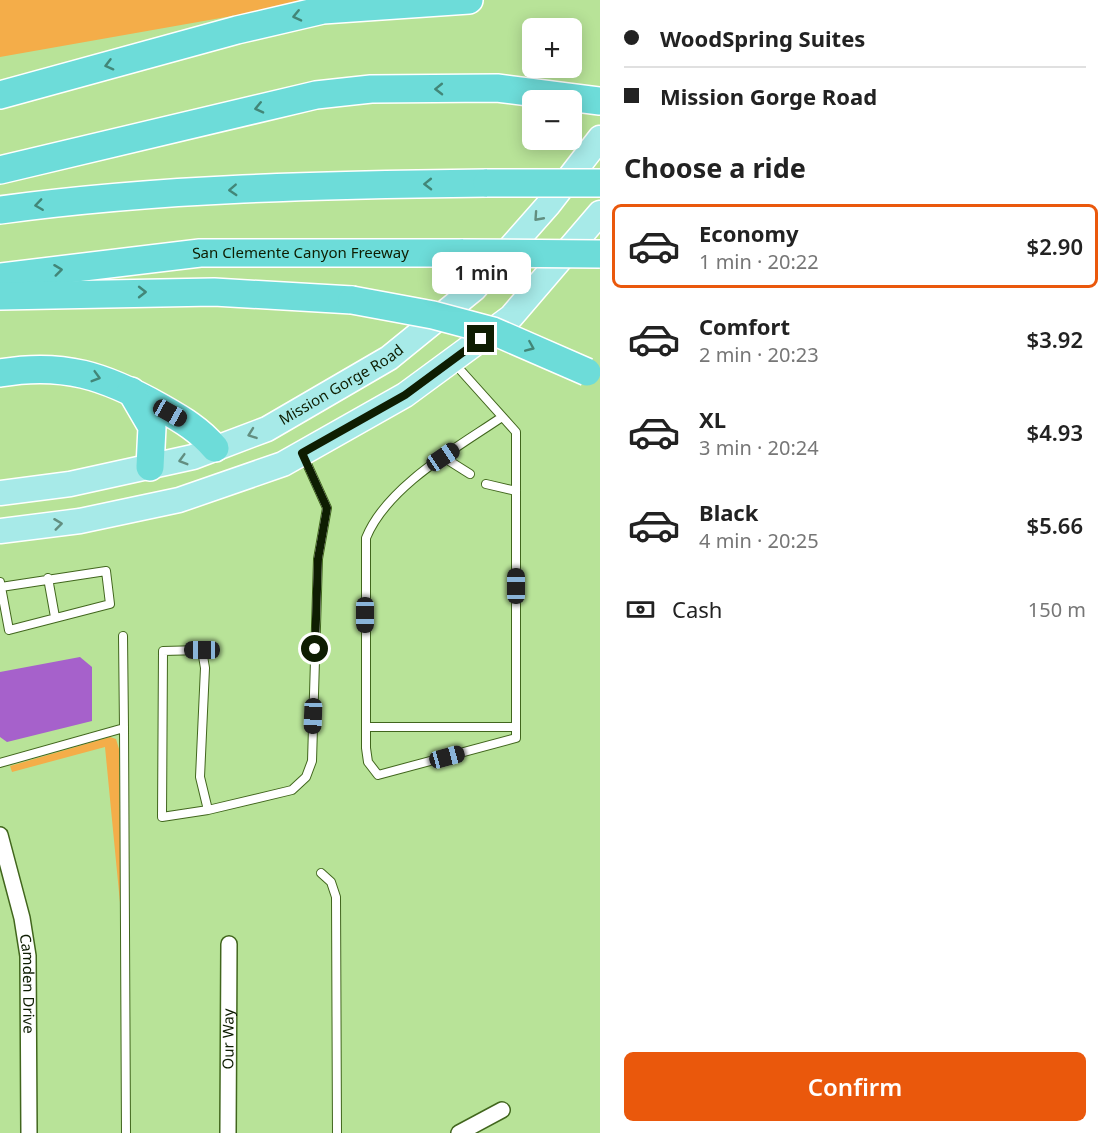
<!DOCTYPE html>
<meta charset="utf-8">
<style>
body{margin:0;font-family:"Noto Sans",sans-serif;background:#f6f6f6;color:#222;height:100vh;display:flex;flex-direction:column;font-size:22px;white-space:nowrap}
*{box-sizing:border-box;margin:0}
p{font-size:20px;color:#767676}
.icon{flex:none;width:33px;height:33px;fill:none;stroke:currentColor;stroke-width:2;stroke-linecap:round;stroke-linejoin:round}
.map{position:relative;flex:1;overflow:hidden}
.sheet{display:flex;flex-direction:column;background:#fff;width:510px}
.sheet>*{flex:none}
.top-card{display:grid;align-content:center;height:132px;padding:0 24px;background:#fff}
.controls{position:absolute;left:522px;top:18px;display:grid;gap:12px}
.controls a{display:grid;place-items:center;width:60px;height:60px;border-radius:9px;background:#fff;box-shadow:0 3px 15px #0003;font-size:30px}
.end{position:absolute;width:27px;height:27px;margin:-14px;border:8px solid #0e1d02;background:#fff;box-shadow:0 0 0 3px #fff}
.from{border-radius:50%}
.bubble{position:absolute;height:42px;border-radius:9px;background:#fff;box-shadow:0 3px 15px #0003;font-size:20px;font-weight:600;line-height:42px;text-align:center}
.car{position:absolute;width:18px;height:36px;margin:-18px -9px;border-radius:8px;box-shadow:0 0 4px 2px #0007;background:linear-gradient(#222 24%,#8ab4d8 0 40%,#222 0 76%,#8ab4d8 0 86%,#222 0)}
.top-card b{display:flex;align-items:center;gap:21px;height:57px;font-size:22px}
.top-card b+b{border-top:2px solid #e0e0e0}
.top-card i{width:15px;height:15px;background:#222}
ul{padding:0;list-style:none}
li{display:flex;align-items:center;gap:18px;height:84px;margin:0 12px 9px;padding:0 12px;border:3px solid transparent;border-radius:9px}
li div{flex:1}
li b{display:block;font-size:22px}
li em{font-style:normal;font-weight:600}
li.on{border-color:#ea580c}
li>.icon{width:54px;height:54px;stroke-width:1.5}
h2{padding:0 24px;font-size:27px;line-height:72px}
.pay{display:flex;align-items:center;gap:15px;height:66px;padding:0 24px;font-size:22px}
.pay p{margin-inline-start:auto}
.button{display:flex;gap:12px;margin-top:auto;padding:12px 24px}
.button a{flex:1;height:69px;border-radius:9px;background:#ea580c;color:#fff;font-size:24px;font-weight:600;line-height:69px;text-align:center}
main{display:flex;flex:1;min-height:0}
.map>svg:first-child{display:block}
.green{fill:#f4ad49}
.water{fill:#a661cb}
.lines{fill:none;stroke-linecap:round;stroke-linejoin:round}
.service-casing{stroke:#41661d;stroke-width:10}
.minor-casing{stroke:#41661d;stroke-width:18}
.primary-casing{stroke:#fff;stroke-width:27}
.motorway-casing{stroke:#fff;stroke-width:30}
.service{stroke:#fff;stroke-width:8}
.minor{stroke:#fff;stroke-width:15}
.primary{stroke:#a7eae8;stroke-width:24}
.motorway{stroke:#6ddcd9;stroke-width:27}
.motorway-bridge-casing{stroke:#fff;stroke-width:30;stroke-linecap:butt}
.motorway-bridge{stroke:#6ddcd9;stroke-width:27}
.oneway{stroke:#428678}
.oneway2{stroke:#628e80}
.route{stroke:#0e1d02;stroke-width:8}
.labels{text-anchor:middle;stroke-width:6;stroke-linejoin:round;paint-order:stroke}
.street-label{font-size:15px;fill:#0e1d02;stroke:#e7fdd7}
</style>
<main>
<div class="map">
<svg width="600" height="1133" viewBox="0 0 600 1133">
<rect width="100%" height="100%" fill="#b8e398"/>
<path class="green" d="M0 0H322L0 57Z
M110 737 116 739 119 749 121 913 105 747 12 772 10 766Z"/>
<path class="water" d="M80 657 92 667V721L7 742 0 737V672Z"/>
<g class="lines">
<g class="service-casing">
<path id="service" d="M455 364 516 432V738L378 775 368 762 366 748V538C387 486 458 447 502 417
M443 457 470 474
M486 484 516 491
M48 578 55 617
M0 582 1 587 9 630 110 604 106 571 1 587H0
M366 727H516
M124 728 126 1133
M0 763 124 728 123 636
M208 810 200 777 205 668 202 650 163 651 162 817 208 810 292 790 306 777 312 761 318 559 327 508 303 455
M321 873 331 882 336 897 337 1133"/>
</g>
<g class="minor-casing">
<g id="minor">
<path id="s1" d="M0 835 22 918 28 956 29 1133"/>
<path id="s2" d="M228 1133 229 944"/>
<path d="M459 1133 502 1110"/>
</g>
</g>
<g class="primary-casing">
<g id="primary">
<path id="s3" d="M0 493 70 484 193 457 267 429 389 358 474 289 549 204 600 138"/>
<path d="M0 531 80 521 179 500 283 464 405 395 511 317 600 213"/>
</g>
</g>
<g class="motorway-casing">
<g id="motorway">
<path d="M0 95 237 30 323 10 469 0"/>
<path d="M0 170 316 95 371 89 497 88 600 101"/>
<path d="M0 210C162 188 324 185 487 183"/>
<path id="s4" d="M0 277 200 253H463"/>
<path d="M0 296 214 292 352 300"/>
<path d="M0 373C63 362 105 376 160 407 181 419 199 429 215 448"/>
<path d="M131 391 152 427 150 467"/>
</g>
</g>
<use href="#service" class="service"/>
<use href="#minor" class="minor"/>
<use href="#primary" class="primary"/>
<use href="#motorway" class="motorway"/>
<g class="motorway-bridge-casing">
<path id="motorway-bridge" d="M487 183H600
M463 253 600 254
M352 300 433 315 493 331 587 372"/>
</g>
<use href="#motorway-bridge" class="motorway-bridge"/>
</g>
<defs><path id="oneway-chevron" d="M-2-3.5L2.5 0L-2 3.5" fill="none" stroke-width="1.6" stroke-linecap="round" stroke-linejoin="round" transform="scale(1.5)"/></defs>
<g class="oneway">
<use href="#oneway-chevron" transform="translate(297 16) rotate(167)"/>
<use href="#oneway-chevron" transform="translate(109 65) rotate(165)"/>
<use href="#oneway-chevron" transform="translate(439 89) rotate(179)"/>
<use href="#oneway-chevron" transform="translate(259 108) rotate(167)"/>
<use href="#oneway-chevron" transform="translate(428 184) rotate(179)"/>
<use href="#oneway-chevron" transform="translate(233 190) rotate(177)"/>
<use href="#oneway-chevron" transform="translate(39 205) rotate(172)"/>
<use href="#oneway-chevron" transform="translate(58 270) rotate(-7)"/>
<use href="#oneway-chevron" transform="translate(142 292)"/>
<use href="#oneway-chevron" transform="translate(530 347) rotate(23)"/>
<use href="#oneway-chevron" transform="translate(96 377) rotate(16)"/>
</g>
<g class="oneway2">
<use href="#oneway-chevron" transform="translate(538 217) rotate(132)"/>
<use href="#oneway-chevron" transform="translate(252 434) rotate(160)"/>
<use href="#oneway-chevron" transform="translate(183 460) rotate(164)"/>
<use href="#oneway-chevron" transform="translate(58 524) rotate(-7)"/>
</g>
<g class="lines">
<path class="route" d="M315 649 318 559 327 508 302 453 405 395 481 339"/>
</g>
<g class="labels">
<g class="street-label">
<text dy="5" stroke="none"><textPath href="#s4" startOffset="302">San Clemente Canyon Freeway</textPath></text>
<text dy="5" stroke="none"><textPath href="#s3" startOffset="362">Mission Gorge Road</textPath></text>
<text dy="5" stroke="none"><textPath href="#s1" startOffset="152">Camden Drive</textPath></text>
<text dy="5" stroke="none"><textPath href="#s2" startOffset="94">Our Way</textPath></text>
</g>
</g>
</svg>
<div class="controls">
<a>+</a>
<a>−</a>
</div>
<i class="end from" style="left:315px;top:649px"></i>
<i class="end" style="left:481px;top:339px"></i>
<div class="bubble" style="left:432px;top:252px;width:99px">1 min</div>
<i class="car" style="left:170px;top:413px;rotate:119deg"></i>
<i class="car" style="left:443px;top:457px;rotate:56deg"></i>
<i class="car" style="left:516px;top:586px;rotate:0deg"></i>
<i class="car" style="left:365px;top:615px;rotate:180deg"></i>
<i class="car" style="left:202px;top:650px;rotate:270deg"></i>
<i class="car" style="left:313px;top:716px;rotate:182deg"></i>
<i class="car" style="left:447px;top:757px;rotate:75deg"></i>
</div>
<section class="sheet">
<div class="top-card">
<b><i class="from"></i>WoodSpring Suites</b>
<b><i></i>Mission Gorge Road</b>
</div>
<h2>Choose a ride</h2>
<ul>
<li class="on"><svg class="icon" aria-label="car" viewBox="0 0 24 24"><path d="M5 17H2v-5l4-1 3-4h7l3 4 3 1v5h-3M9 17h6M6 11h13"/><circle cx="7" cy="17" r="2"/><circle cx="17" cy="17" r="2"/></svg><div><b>Economy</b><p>1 min · 20:22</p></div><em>$2.90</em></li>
<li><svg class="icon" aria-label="car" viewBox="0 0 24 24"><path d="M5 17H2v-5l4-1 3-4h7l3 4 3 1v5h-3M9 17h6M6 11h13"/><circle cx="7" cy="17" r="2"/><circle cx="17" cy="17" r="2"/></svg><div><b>Comfort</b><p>2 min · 20:23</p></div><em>$3.92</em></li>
<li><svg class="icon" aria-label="car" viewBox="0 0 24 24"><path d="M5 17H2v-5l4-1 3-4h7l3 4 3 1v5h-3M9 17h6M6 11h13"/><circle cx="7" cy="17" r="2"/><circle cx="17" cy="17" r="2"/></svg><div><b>XL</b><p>3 min · 20:24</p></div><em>$4.93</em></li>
<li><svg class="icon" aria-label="car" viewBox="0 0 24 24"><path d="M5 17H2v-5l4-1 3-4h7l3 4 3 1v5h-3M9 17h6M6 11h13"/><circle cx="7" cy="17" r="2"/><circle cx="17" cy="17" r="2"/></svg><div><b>Black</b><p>4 min · 20:25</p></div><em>$5.66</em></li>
</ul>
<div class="pay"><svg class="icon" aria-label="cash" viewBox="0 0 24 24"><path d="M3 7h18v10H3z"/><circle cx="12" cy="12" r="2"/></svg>Cash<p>150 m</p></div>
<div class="button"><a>Confirm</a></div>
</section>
</main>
